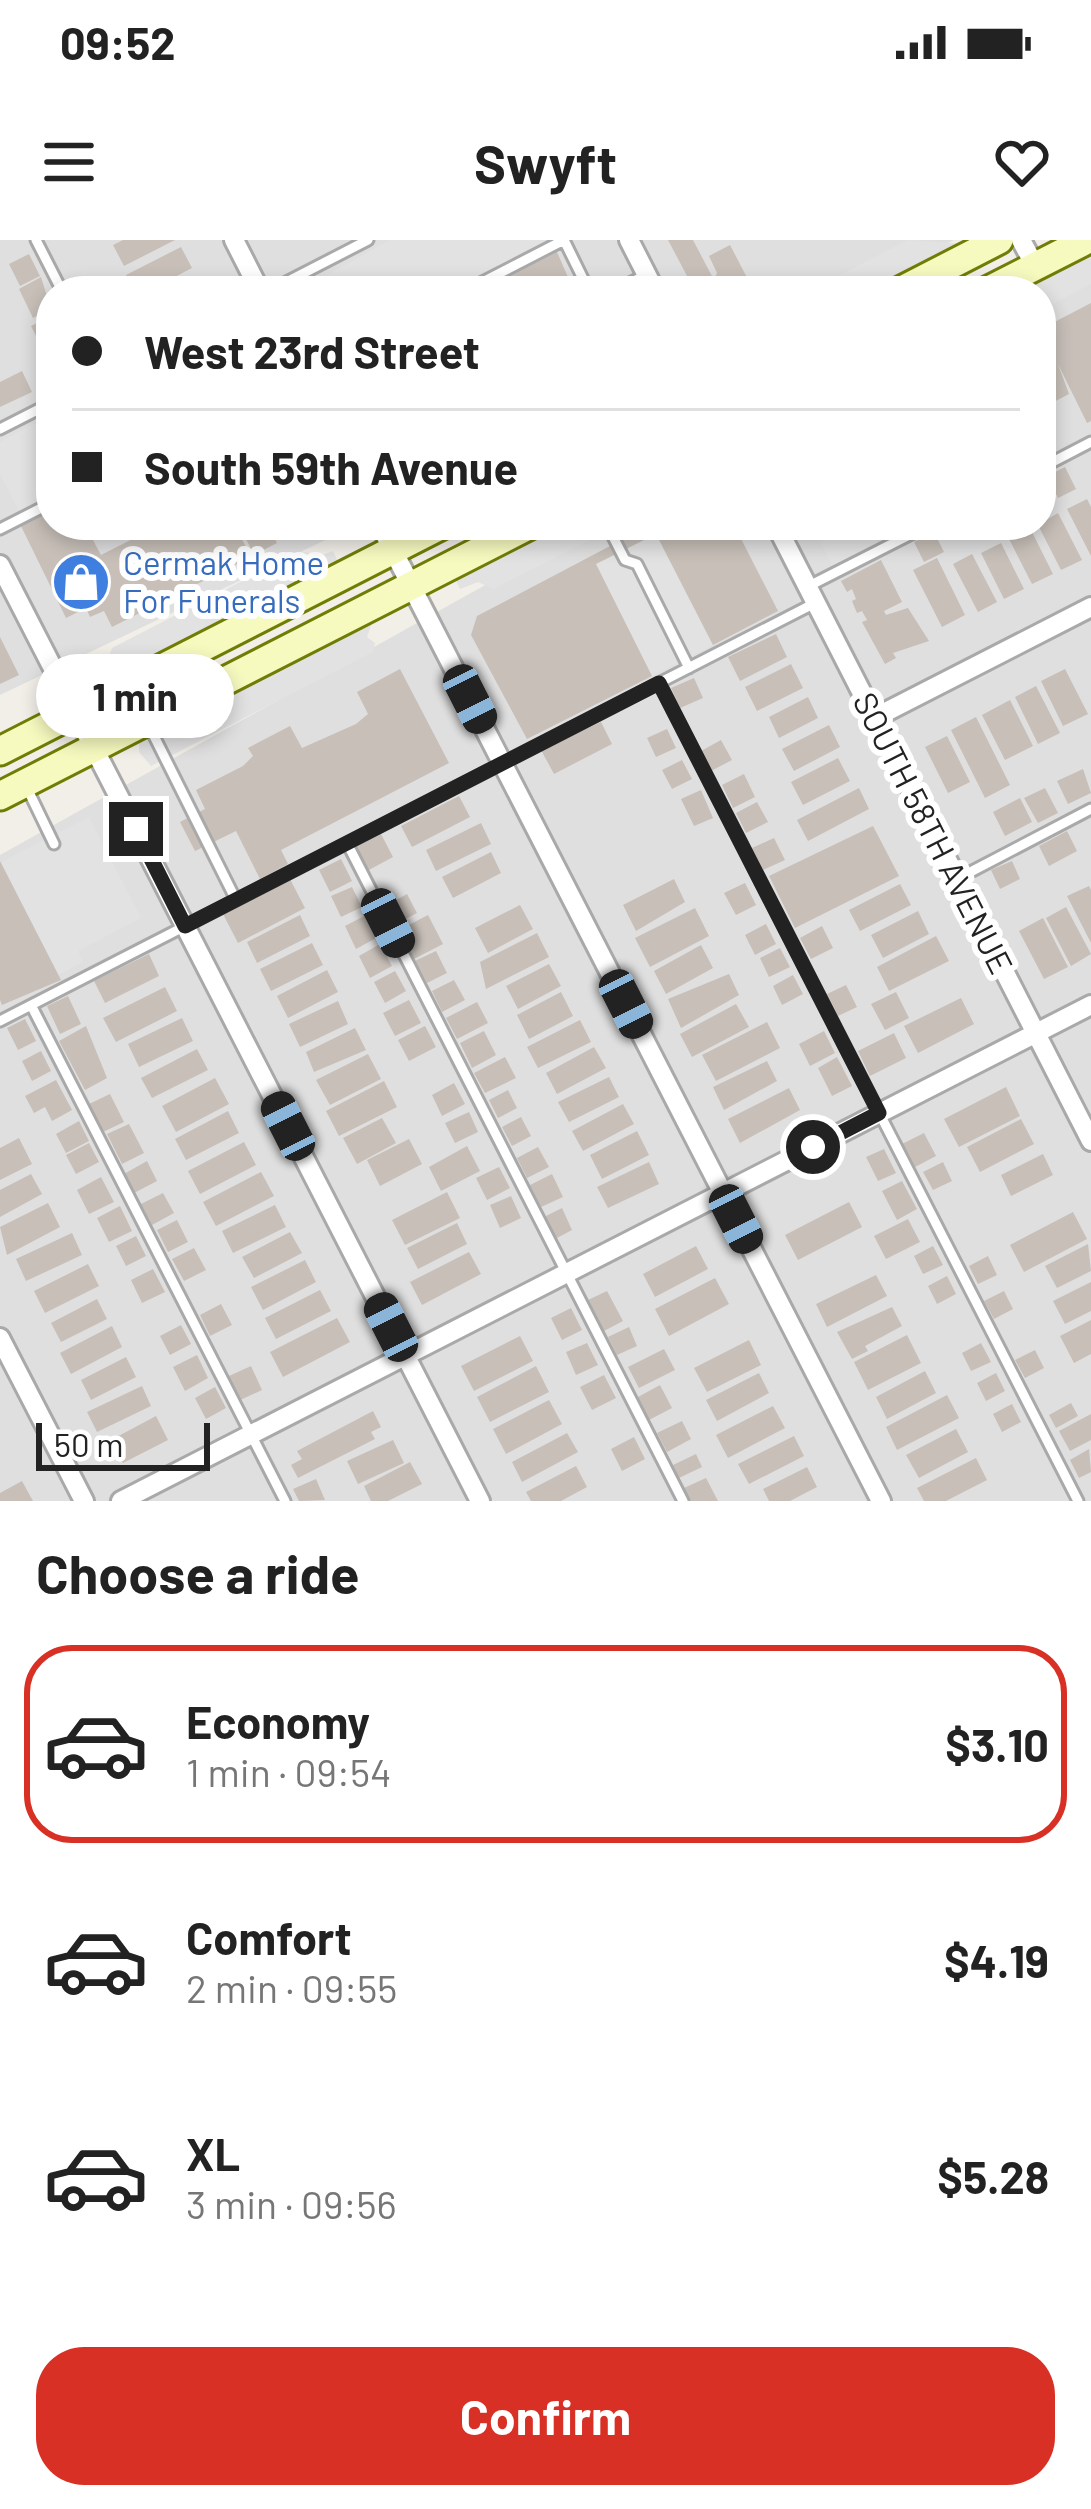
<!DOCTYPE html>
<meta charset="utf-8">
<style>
body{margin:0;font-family:Barlow,sans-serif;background:#f6f6f6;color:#222;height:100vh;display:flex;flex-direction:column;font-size:45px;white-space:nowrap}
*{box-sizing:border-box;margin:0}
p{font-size:39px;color:#767676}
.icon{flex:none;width:66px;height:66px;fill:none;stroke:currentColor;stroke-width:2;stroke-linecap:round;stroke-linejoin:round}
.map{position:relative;height:1261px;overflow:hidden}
.details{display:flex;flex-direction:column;background:#fff;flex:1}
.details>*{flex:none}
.guide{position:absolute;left:36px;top:36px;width:1020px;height:264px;border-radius:48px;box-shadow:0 6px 18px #0003;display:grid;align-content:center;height:264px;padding:0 36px;background:#fff}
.scale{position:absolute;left:36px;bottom:30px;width:174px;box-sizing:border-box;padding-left:12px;border:6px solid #222;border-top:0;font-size:33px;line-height:42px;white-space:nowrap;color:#222;-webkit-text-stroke:9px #fff;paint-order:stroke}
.end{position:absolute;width:54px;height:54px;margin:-27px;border:15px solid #222;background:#fff;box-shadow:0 0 0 6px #fff}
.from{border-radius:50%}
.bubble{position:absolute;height:84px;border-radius:42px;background:#fff;box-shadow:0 6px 18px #0003;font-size:39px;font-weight:700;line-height:84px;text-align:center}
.car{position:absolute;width:36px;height:72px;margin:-36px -18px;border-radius:15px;box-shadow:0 0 9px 3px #0007;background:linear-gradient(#222 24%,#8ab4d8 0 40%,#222 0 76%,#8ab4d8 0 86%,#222 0)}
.guide b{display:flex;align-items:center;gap:42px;height:114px;font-size:45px}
.guide b+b{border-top:3px solid #e0e0e0}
.guide i{width:30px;height:30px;background:#222}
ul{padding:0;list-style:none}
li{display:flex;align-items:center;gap:36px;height:198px;margin:0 24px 18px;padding:0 12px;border:6px solid transparent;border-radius:48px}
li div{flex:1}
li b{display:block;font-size:45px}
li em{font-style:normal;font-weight:700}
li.active{border-color:#d93025}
li>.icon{width:108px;height:108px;stroke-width:1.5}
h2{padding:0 36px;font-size:54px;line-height:144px}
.button{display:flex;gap:24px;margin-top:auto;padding:24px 36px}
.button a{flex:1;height:138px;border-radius:48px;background:#d93025;color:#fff;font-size:48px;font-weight:700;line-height:138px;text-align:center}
.status{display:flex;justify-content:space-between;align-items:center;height:84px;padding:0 60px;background:#fff;direction:ltr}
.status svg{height:33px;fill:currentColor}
header{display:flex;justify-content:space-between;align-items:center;height:156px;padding:0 36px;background:#fff;font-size:54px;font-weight:700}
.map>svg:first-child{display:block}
.residential{fill:#e0dfdf}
.parking{fill:#e2e2e2}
.building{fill:#c7bfb8}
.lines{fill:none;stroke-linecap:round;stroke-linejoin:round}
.service-casing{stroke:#a9a9a9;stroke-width:15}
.minor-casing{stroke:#a9a9a9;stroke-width:24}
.secondary-casing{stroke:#707d05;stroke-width:33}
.service{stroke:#fff;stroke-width:9}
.minor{stroke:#fff;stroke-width:18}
.secondary{stroke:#f7fabf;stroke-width:27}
.route{stroke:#222;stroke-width:15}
.labels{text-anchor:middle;stroke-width:12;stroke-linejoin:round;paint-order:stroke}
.shop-label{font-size:33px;fill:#366cbe;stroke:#fff;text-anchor:start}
.street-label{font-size:33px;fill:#222;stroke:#fff}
</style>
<div class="status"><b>09:52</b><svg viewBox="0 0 49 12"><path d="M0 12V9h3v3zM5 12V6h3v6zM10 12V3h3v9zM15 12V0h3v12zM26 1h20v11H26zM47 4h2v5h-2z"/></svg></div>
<header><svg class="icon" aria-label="menu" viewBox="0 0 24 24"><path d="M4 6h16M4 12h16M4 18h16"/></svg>Swyft<svg class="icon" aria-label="heart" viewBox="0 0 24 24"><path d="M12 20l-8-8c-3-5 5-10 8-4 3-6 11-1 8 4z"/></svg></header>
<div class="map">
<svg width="1091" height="1261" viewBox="0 0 1091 1261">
<rect width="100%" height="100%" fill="#f2efe9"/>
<path class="residential" d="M0 0H954L847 51H51V285H357L0 455Z
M1091 38V1261H0V615L593 285H1041V62Z"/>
<path class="parking" d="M390 0H548L449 51H299Z
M908 0 963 4 869 51H809Z
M1091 12V44L1041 70V51H1015Z
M51 175V257L20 273 0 234V202Z
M558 285H619L493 349 478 342 460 349 455 338Z
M812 285H869L879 305 833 327Z
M656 294 713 405 652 436 596 324Z
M300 311 319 316 333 311 339 324 113 438 119 420 109 416 112 408Z
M373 379 367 397 375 403 373 412 151 526 139 512V498Z
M89 577 141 678 78 711 83 722 58 735 1 622Z"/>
<path class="building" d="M123 0H175L124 26 113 5Z
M668 0H693L714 40 717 33 709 16 730 5 754 51H695Z
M181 7 192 28 148 51H134L126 35Z
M557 12 574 51H480Z
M29 14 40 36 20 46 9 24Z
M41 37 51 69 33 78 19 49Z
M1091 63V181L1087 183 1058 124 1069 154 1050 164 1041 147V89Z
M51 76V103L42 108 31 86Z
M22 131 32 152 0 167V142Z
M1065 227 1076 249 1058 258 1047 236Z
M1087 259 1091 267V316L1067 269Z
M51 269V285H85L101 315 160 285H235L251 317 112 387 104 371 90 377 86 368 66 378 20 284Z
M1058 273 1082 320 1061 330 1038 285Z
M239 285H268L277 303 254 315Z
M650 285H734L778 371 713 405 656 294 596 324 652 436 527 499 471 395 477 376Z
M1030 288 1053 334 1032 344 1009 299Z
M934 292 944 312 924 322 914 302Z
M1001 303 1024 349 1004 359 981 313Z
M972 314 997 362 978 372 953 324Z
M937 318 965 375 942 387 913 330Z
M881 320 902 362 884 371 886 375 908 368 929 401 893 413 896 418 885 424 862 382 867 380 862 371 857 373 852 361 856 359 852 349 847 352 841 341Z
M776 394 787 417 740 441 728 417Z
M0 397 19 435 0 444Z
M791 424 803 448 757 471 745 447Z
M400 429 449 523 281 610 288 624 260 639 236 591 195 611 180 582 205 569 196 550 243 526 253 516 248 508 290 486 302 508 356 484 368 474 357 452Z
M1065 429 1088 474 1063 486 1041 441Z
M694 438 703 458 680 468 671 448Z
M1036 446 1060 493 1038 504 1015 457Z
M808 457 818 478 779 498 769 477Z
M1010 460 1033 506 1005 520 982 475Z
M976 477 1010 545 985 558 951 490Z
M601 482 612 504 554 534 541 510Z
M829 485 840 507 794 531 782 509Z
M667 489 676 508 656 517 647 498Z
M947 496 970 542 948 553 925 507Z
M721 500 732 520 711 531 701 511Z
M838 518 850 541 803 565 791 542Z
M682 520 692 539 672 549 662 530Z
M1083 529 1091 553 1068 564 1057 541Z
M744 534 755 557 733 568 722 545Z
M859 548 869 569 808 601 797 580Z
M1045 548 1058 573 1038 583 1024 558Z
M701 550 713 578 694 586 681 559Z
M459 556 470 577 412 607 401 586Z
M1020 558 1032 582 1005 596 993 572Z
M757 562 768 582 746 593 736 573Z
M481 583 491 604 436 631 426 610Z
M873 586 899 636 795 688 769 636Z
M1067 591 1077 611 1049 626 1039 606Z
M381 594 393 617 367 631 355 607Z
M774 598 785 620 763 630 752 608Z
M491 612 501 633 453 658 442 637Z
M341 619 352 641 330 652 319 630Z
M0 621 61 740 2 765 0 760Z
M1012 621 1020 639 1000 649 991 630Z
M290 639 305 668 238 703 223 674Z
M674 639 685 662 636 691 623 665Z
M745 643 756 665 736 675 724 653Z
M900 644 911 665 860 691 849 670Z
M1089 646 1091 650V703L1067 656Z
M352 647 362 667 341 677 331 656Z
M407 654 417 673 396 684 387 665Z
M520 665 533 689 488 713 475 688Z
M1066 667 1091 714 1071 726 1046 678Z
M695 668 709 696 650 727 635 698Z
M918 671 929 694 883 718 871 695Z
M300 675 310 696 257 723 247 702Z
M366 675 378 697 356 709 345 686Z
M428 675 443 704 412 720 397 691Z
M1043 678 1068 727 1044 739 1019 691Z
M766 684 776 704 755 715 745 695Z
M822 686 833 708 811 719 800 698Z
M537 693 549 717 486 749 480 722Z
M936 696 949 721 889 751 877 727Z
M312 703 323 725 271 751 260 729Z
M380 704 392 726 370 738 359 716Z
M701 705 713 728 666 754 654 731Z
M780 708 790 727 769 737 760 718Z
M436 711 447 733 427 743 415 721Z
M149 714 159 736 105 763 94 741Z
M549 724 561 746 518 769 506 746Z
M327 730 338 752 288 778 277 756Z
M395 731 406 751 385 763 374 742Z
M729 734 739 755 681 788 668 759Z
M793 735 803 754 782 765 773 746Z
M454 740 465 760 442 772 432 751Z
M846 745 857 767 838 776 827 754Z
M165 747 177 771 116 802 103 778Z
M561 752 573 776 529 799 517 775Z
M896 752 909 778 885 790 871 764Z
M68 756 81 784 60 794 47 766Z
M961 758 974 784 918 813 904 786Z
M409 760 421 783 395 796 383 773Z
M338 761 348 784 300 807 289 784Z
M477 762 488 783 457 799 446 778Z
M736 764 749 787 692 817 680 794Z
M182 778 193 801 139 827 128 804Z
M25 779 36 801 18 810 7 788Z
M580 780 591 802 538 828 527 807Z
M767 782 780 808 716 841 702 815Z
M86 786 107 838 85 850 59 801Z
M425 786 436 807 409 821 398 800Z
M355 788 366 810 314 832 306 812Z
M484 791 496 815 472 828 460 803Z
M824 791 835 813 810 826 799 804Z
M894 793 906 818 870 836 858 811Z
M594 807 606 828 557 854 546 833Z
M197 809 208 830 152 858 141 838Z
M41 811 51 831 32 841 22 821Z
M368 814 381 839 330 865 316 840Z
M505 817 516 838 485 853 474 833Z
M837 817 852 846 832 856 818 828Z
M767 821 777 841 724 870 713 847Z
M609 837 619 857 569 882 558 862Z
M215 838 229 864 176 892 162 866Z
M56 840 72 870 52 881 45 867 34 873 25 856Z
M384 841 397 867 339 896 326 871Z
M454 843 465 864 442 876 432 855Z
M1006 847 1020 876 959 907 944 879Z
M789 848 800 870 740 903 728 879Z
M508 850 517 868 498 878 489 860Z
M110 854 124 882 103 892 89 864Z
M623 864 634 884 583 911 572 891Z
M228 871 239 893 186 920 175 899Z
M469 872 478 892 455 903 445 883Z
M521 877 531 896 512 906 502 887Z
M382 878 396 903 357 924 343 898Z
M1021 879 1034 904 980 932 967 907Z
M79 881 89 901 66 913 56 894Z
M129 884 144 913 122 924 107 894Z
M637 891 649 915 602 939 590 915Z
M924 893 936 916 915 927 902 904Z
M19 898 32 924 0 940V908Z
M409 899 422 924 380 946 367 920Z
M244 902 256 925 200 954 188 931Z
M89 903 99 922 76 934 66 915Z
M467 906 480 931 441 951 429 927Z
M538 907 549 927 527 938 517 918Z
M884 909 896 933 878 941 866 917Z
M1043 914 1053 935 1011 956 1001 935Z
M147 921 157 941 134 953 124 934Z
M649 922 659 944 608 968 597 947Z
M943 922 952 941 933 950 923 932Z
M499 927 510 948 487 960 476 938Z
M261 932 274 956 216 986 203 962Z
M31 934 42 954 0 977V950Z
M552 934 563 957 541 967 530 945Z
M101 937 114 962 89 974 77 950Z
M902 941 917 969 897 980 882 951Z
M447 952 460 978 405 1005 392 980Z
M163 953 174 973 152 985 141 964Z
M511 956 521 978 500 988 490 965Z
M849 962 862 987 798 1020 785 995Z
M48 963 60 987 7 1015 0 987Z
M275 965 286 987 233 1013 222 991Z
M120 966 132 991 109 1002 97 978Z
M562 968 572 990 555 999 544 977Z
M1073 972 1087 999 1024 1032 1010 1005Z
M908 979 920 1002 886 1019 874 996Z
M177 980 188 1002 168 1012 157 990Z
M457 983 467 1004 418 1029 407 1008Z
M290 992 302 1013 254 1038 242 1017Z
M72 993 82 1015 26 1041 16 1019Z
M136 996 146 1016 126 1026 116 1006Z
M1088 1004 1091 1031 1057 1048 1045 1026Z
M696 1006 708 1029 655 1057 643 1034Z
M933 1006 943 1025 923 1034 914 1016Z
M194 1008 206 1030 184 1041 172 1019Z
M469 1012 481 1034 422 1065 410 1042Z
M988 1016 997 1035 978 1044 969 1026Z
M305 1020 316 1042 263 1070 251 1047Z
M88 1024 99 1046 45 1073 34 1051Z
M153 1029 165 1052 142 1063 131 1040Z
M876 1035 887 1056 827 1087 816 1064Z
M947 1036 956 1054 937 1064 928 1046Z
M715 1038 729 1064 669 1096 655 1069Z
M1091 1042V1071L1065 1084 1053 1061Z
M320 1050 331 1071 276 1099 265 1078Z
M607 1051 623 1081 602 1092 586 1061Z
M1004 1051 1013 1069 994 1079 984 1061Z
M97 1059 107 1079 61 1102 51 1083Z
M221 1064 232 1085 210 1096 200 1075Z
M892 1067 902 1086 865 1106 868 1111 852 1119 837 1092Z
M571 1068 582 1090 562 1100 551 1078Z
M337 1078 350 1102 283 1137 270 1112Z
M1091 1080V1114L1074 1123 1060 1096Z
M181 1085 191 1104 170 1115 160 1096Z
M112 1086 122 1107 71 1134 60 1113Z
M629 1087 637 1106 617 1115 608 1097Z
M907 1095 921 1123 868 1150 854 1122Z
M520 1096 533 1121 474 1151 461 1126Z
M749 1100 761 1125 707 1152 694 1128Z
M587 1103 598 1125 576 1135 566 1112Z
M981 1103 991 1122 971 1131 962 1113Z
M664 1109 675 1130 639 1148 628 1127Z
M1035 1110 1044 1128 1025 1138 1015 1120Z
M197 1115 208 1138 185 1151 173 1127Z
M126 1117 136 1137 91 1160 81 1140Z
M251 1126 262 1150 240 1160 229 1136Z
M536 1126 549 1152 490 1182 477 1157Z
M925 1131 936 1153 887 1179 876 1157Z
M759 1133 769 1153 717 1181 706 1160Z
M996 1133 1005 1151 986 1161 977 1143Z
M604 1135 616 1158 592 1170 580 1147Z
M660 1145 672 1168 649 1180 638 1157Z
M142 1146 151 1166 97 1192 87 1172Z
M215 1147 226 1168 206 1179 195 1158Z
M947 1155 959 1178 897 1210 886 1187Z
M549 1160 562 1184 506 1214 493 1189Z
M1071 1163 1078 1176 1056 1188 1049 1175Z
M1012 1164 1021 1182 1002 1192 993 1174Z
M773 1166 785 1188 728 1218 716 1195Z
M373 1171 381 1187 371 1192 375 1199 298 1238 291 1225 302 1219 297 1211Z
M1091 1174V1200L1070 1211 1059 1191Z
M156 1176 168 1200 123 1223 111 1200Z
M682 1181 691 1199 667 1212 657 1193Z
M956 1189 968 1212 919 1238 906 1215Z
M567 1193 578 1212 522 1242 512 1222Z
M794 1196 804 1216 749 1244 738 1224Z
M634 1197 645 1219 622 1231 611 1209Z
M393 1200 404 1223 358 1244 347 1221Z
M1089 1209 1091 1232 1079 1238 1070 1220Z
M696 1214 702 1227 679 1238 673 1225Z
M976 1218 987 1240 946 1261H924L917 1248Z
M410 1222 422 1244 388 1261H371L364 1246Z
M576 1226 587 1247 561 1261H531L526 1252Z
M807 1227 817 1247 790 1261H769L763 1249Z
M706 1238 718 1261H690L684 1248Z
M316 1239 325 1260 299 1261 293 1249Z
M22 1241 33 1261H0V1253Z"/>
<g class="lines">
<g class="service-casing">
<path id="service" d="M36 0 62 51
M269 51 368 0
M465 51 564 0 589 51
M613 51 646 35
M0 189 51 163
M1041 228 1091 202
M607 285 625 320 637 324 689 428
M0 289 51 263
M807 347 929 285
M659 443 1078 1261
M149 486 236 660
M27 548 54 604
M347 603 683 1261
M957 639 1091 569
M31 765 285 1261
M0 781 815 363"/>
</g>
<g class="minor-casing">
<path id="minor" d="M234 0 260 51
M629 0 655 51
M1021 0 1035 26
M380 285 881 1261
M776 285 1091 901
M0 325 480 1261
M874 478 1091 367
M0 1098 84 1261
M121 1261 1091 765"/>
</g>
<g class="secondary-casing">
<path id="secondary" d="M900 51 999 0
M987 51 1087 0
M0 511 442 285
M0 556 530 285"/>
</g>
<use href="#service" class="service"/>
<use href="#minor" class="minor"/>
<use href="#secondary" class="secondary"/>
</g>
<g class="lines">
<path class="route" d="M136 589 185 686 659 443 879 873 813 907"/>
</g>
<defs>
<g id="shop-disc" transform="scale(3)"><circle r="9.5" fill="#3f7fe0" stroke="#fff"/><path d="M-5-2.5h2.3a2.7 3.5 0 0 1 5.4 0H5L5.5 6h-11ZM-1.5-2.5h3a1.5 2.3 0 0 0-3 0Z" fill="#fff"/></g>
</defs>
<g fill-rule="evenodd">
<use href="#shop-disc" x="81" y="342"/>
</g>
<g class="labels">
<g class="shop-label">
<text x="123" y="335">Cermak Home<tspan x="123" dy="38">For Funerals</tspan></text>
</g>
<g class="street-label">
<text transform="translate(933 593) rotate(63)" y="12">SOUTH 58TH AVENUE</text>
</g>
</g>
</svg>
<div class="scale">50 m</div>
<i class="end from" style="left:813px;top:907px"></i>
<i class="end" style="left:136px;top:589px"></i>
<div class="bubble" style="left:36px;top:414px;width:198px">1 min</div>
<i class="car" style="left:470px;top:459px;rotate:153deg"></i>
<i class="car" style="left:388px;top:683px;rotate:153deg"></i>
<i class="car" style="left:626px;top:764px;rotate:153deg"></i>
<i class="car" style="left:288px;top:886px;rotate:333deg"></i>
<i class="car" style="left:736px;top:979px;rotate:153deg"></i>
<i class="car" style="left:391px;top:1087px;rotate:333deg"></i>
<div class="guide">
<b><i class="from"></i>West 23rd Street</b>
<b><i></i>South 59th Avenue</b>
</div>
</div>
<section class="details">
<h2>Choose a ride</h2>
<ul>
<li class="active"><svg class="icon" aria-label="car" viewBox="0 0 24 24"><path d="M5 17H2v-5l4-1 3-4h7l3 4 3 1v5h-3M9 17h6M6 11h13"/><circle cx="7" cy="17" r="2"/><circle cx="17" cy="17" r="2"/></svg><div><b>Economy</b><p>1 min · 09:54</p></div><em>$3.10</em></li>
<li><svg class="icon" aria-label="car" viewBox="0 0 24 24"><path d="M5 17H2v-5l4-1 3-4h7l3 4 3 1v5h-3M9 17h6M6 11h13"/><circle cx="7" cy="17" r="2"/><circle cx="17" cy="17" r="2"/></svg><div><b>Comfort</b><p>2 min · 09:55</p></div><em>$4.19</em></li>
<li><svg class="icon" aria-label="car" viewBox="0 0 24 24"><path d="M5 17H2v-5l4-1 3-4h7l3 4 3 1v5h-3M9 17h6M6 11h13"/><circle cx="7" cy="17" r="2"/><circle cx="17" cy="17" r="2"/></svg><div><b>XL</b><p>3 min · 09:56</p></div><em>$5.28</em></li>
</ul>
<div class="button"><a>Confirm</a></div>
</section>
